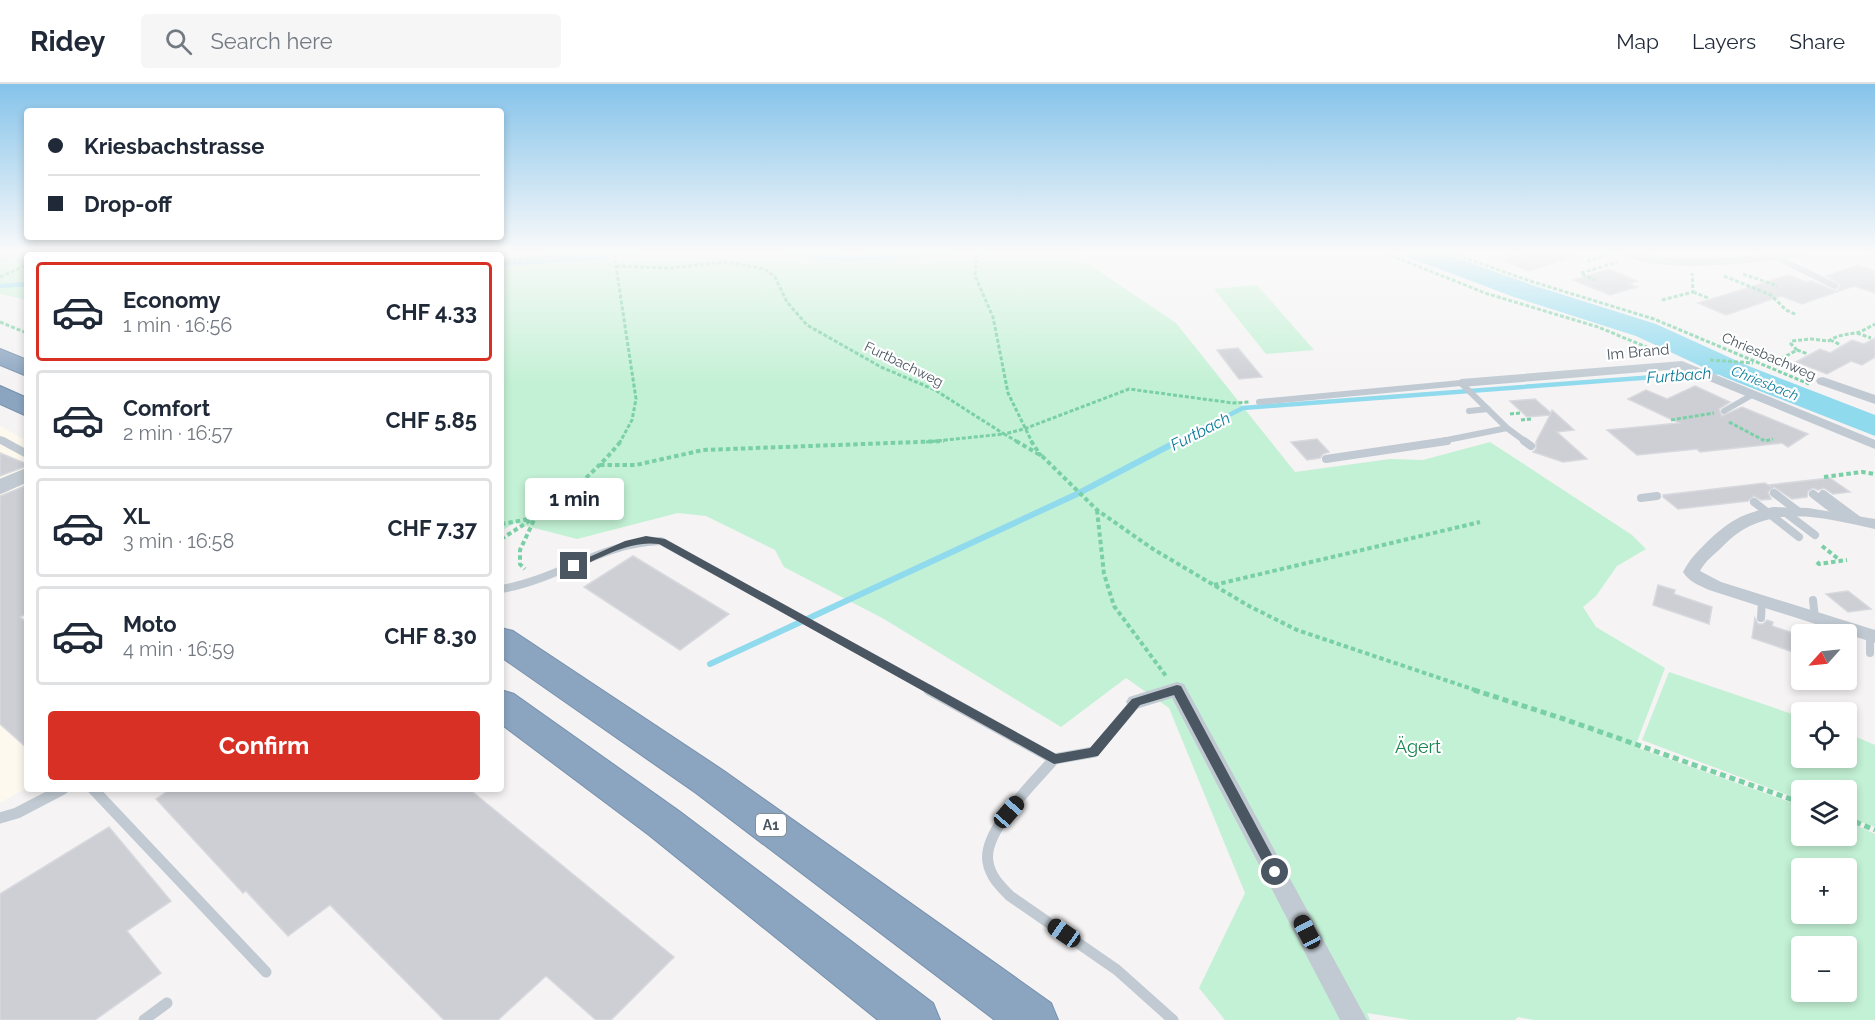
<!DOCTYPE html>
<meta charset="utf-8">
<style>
body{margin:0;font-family:Raleway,sans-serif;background:#f6f6f7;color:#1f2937;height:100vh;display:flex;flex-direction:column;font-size:22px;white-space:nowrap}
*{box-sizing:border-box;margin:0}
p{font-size:20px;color:#747a83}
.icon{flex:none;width:33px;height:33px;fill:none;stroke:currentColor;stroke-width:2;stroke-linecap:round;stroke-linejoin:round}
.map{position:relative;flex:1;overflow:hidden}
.sheet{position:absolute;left:24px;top:168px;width:480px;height:540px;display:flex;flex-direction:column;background:#fff;border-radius:6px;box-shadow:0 3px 9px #0003}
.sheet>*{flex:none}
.banner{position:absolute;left:24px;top:24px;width:480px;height:132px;border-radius:6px;box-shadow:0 3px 9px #0003;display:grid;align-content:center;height:132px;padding:0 24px;background:#fff}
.needle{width:39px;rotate:243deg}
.buttons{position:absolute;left:1791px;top:540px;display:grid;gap:12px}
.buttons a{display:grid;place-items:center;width:66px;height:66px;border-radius:6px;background:#fff;box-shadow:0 3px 9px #0003;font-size:30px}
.end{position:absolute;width:27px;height:27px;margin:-14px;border:8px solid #4a5661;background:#fff;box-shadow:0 0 0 3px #fff}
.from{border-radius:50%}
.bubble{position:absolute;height:42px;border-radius:6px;background:#fff;box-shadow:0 3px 9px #0003;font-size:20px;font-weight:700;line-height:42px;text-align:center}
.car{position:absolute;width:18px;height:36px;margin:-18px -9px;border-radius:8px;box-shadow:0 0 4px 2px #0007;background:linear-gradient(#222 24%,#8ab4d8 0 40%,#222 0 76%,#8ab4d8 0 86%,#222 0)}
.banner b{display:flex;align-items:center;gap:21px;height:57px;font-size:22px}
.banner b+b{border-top:2px solid #e0e1e3}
.banner i{width:15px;height:15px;background:#1f2937}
ul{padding:10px 0 0;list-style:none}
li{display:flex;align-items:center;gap:18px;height:99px;margin:0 12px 9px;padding:0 12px;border:3px solid #e0e1e3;border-radius:6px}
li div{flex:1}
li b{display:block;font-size:22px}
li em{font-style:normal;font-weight:700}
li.on{border-color:#d93025}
li>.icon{width:54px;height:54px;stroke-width:1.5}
.cta{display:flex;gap:12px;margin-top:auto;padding:12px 24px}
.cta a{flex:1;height:69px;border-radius:6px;background:#d93025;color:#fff;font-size:24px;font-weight:700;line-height:69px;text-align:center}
header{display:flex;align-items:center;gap:36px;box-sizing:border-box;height:84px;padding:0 30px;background:#fff;border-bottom:2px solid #e0e1e3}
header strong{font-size:28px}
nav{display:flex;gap:33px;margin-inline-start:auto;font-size:21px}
.search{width:420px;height:54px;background:#f6f6f7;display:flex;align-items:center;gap:15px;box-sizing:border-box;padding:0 21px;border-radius:6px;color:#747a83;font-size:22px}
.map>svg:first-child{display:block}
.commercial{fill:#fdf9ef}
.green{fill:#c3f1d5;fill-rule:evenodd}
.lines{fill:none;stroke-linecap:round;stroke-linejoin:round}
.stream-far1{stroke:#90daee;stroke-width:4.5}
.stream{stroke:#90daee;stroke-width:6}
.river{fill:#90daee;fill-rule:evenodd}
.building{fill:#cdcfd5;stroke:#d7d9de;stroke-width:1.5}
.motorway-casing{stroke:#7690ad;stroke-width:2}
.path-far2{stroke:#7ad0a6;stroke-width:3;stroke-dasharray:4 2;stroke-linecap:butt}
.path-far1{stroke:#7ad0a6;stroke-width:4;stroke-dasharray:4.5 3;stroke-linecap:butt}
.path{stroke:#7ad0a6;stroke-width:5;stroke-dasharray:6 4;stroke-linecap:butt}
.service-far2{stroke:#c1cad2;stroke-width:6}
.service-far1{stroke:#c1cad2;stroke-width:8}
.service{stroke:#c1cad2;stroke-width:11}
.minor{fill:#c1cad2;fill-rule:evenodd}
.tertiary{fill:#c1cad2;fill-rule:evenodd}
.motorway{fill:#8ba5c1;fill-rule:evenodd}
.route{fill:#4a5661}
.labels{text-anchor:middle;stroke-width:4.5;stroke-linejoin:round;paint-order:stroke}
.far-street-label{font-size:14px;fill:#4a5661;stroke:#fff}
.far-water-label{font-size:14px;font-style:italic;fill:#0c7c9b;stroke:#fff}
.shield{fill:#fff;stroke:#808990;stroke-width:1.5}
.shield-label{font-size:14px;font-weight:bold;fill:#4a5661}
.street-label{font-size:15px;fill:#4a5661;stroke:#fff}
.water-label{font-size:16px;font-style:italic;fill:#0c7c9b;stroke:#fff}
.near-park-label{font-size:18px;fill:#17864f;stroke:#fff}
</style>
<header>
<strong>Ridey</strong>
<div class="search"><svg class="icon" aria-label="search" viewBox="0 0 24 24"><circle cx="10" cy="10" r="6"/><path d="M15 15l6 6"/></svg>Search here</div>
<nav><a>Map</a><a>Layers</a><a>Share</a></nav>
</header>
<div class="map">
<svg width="1875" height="936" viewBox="0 0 1875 936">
<rect width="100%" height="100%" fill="#f5f3f3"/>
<path class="commercial" d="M0 342 27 357V704L0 719Z"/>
<path class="green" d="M0 169H1072L1176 239 1295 388 1390 375 1423 376 1490 358 1632 451 1646 465 1617 482 1596 512 1583 523 1596 543 1665 584 1635 663 1801 722 1802 752H1846L1847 737 1875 750V936H1534L1518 933 1515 936H1411L1367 929 1370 936H1225L1199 904 1245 809 1169 624 1126 594 1061 643 884 535 784 483 775 466 706 432 678 429 577 455 515 439 501 447V171H27V216L0 210ZM1802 784H1846V830H1802ZM1802 862H1846V908H1802Z
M1257 201 1314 266 1266 270 1214 205Z
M1669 588 1801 633 1802 674H1846L1847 649 1875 661V743L1847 733 1846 706H1802L1801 716 1642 656Z"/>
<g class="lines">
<path class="stream-far1" d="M223 169 225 171
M784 169 848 175 951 169
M623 171 638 169
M501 180 604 173
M0 202 27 200
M1175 358 1243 324 1735 287"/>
<path class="stream" d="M710 580 1077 410 1178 357"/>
<path class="river" d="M1407 169H1443L1532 201 1656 240 1746 281 1875 331V352L1724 293 1636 252 1514 213 1410 174Z"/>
</g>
<path class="building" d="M1524 169H1573L1574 173 1528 187 1502 176Z
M1858 181 1875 187V209L1854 202 1802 220 1781 212 1726 231 1698 219 1789 191 1806 198 1812 197 1836 207 1839 205 1840 200 1826 192Z
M1609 185 1637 197 1629 200 1637 203 1610 211 1573 196Z
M1875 254V273L1862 281 1851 277 1827 290 1796 278 1820 265 1830 269 1852 256 1864 260Z
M1238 264 1262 293 1239 295 1217 266Z
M1695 302 1730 318 1719 325 1722 332 1742 323 1808 350 1788 363 1782 359 1700 368 1697 365 1637 371 1607 346 1679 339 1628 315 1646 306 1667 315Z
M1535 315 1551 329 1552 326 1574 346 1557 348 1587 375 1563 378 1533 368 1536 365V358L1550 331 1527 333 1510 317Z
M1317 355 1329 368 1323 370 1320 374 1307 376 1291 358Z
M0 369 27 380V382L0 392Z
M1830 394 1850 408 1833 410 1824 404 1818 406 1813 404 1808 407 1807 413 1792 415 1774 403 1768 408 1771 415 1761 416 1754 412 1748 417 1678 425 1663 413V411L1765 399 1771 403 1768 401Z
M27 401V529L20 533 27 539V664L0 640V412Z
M633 472 729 530 680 566 584 503Z
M1658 501 1675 506 1674 510 1712 523 1709 540 1653 521Z
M1848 507 1871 525 1848 528 1826 510Z
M1755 534 1758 540H1763L1767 536 1773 538 1772 542 1802 552V571L1752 554Z
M171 705H469L674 873 611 936H596L546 892 498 936H444L330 821 288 852 246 807 243 809 156 715Z
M109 743 171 817 127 847 161 889 95 936H0V810Z"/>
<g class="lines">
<g class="motorway-casing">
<path id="motorway" d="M0 265 27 276V292L0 281Z
M0 302 27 314V332L0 320Z
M501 544 513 547 724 687 1051 919 1058 936H995L696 709 501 573Z
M501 606 514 610 679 727 933 919 940 936H878L649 751 501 640Z"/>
</g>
<path class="path-far2" d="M614 169 636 315 632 336 620 358
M816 169H856
M977 169 975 192 993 233 1008 309 1032 358
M1385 169 1485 209 1598 243 1661 269
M1451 169 1530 197 1654 235 1809 300
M1507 169 1512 172
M52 171 56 169
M501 176 609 169
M1587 177 1611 170
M616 182 669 184 727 178 765 185 775 193 787 218 807 241 881 283 935 306 1004 350 1024 345 1129 305 1233 319 1249 318
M1581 189 1618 178
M1582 190 1595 196
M1743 190 1778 202
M1724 192 1771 211 1786 226 1797 231
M0 193 27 181
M1693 208 1708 214
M1662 216 1693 208 1692 189
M0 238 27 249
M1857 249 1871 254
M1830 256 1841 261
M1797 266 1808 270
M1710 276 1753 279
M1810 289 1779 276 1797 266 1791 260 1792 257 1811 255 1828 257 1838 252 1860 248 1875 240
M1510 330 1520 329
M1521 336 1531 335
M1671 336 1714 329
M1729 338 1765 357 1773 355
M926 358 1004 350 1018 358"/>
<path class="path-far1" d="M1016 357 1042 372 1097 426 1153 465 1249 522 1297 546 1478 607
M1031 357 1041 372
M600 381H636L703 366 944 357
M1824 393 1862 388 1875 390
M1097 426 1104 490 1114 522 1166 592
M501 440 535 434 520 466V480L525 485
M501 455C546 427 588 398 621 357
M1822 462 1841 477
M1817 478 1819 480 1847 476
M1214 501 1480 438"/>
<path class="path" d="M1474 606 1564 635 1802 719
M1846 734 1875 746"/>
<path class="service-far2" d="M1776 173 1835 202
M1259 318 1461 299 1507 344 1526 358
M1469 327 1488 325
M1724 327 1752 311
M0 355 6 358
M1437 358 1507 344"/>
<path class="service-far1" d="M3 357 27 370
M1524 357 1531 362
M1326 375 1447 357
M0 399 27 388
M0 406 27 394
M1774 409 1799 428
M1813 410 1844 434
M1823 410 1858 436
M1641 414 1657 412
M1754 418 1799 453
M1786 429 1815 451
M501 505C557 496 603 458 661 457L932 607
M1813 516 1815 534
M1761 534 1762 517
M1870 551V569"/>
<path class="service" d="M929 606 1054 675C1035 698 982 747 988 778 990 792 1000 802 1010 812L1117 886 1173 936
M1054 675 1094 668 1136 618
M93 705 266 888
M0 734 17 729 63 705
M144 936 167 919"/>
<path class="minor" d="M1620 169 1693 175 1811 169 1806 172C1765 178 1653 192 1620 169Z
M1866 169H1875V174Z
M1682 277 1875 356V365L1680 285 1461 303 1454 299 1461 295Z
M1823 293 1875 311V320L1818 300 1816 297 1818 294Z
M1773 423 1808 424 1875 435V445C1821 433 1765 417 1722 463 1714 471 1705 477 1700 487L1721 498 1875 546V559L1709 506C1699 501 1689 498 1683 488 1689 476 1697 468 1707 458 1729 437 1743 429 1773 423Z
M1177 598 1184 600 1367 936H1340L1172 614 1136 625 1129 623 1126 618 1129 613Z"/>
<path class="tertiary" d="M0 169H21L0 178Z"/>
<use href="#motorway" class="motorway"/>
</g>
<linearGradient id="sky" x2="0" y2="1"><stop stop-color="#85c3ea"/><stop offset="0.56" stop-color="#fafafa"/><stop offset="1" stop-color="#fafafa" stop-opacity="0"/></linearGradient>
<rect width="1875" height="300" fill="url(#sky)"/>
<path class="route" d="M646 452 665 455 1056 670 1090 664 1132 615 1177 601 1181 602 1279 784 1281 788 1279 792H1270L1174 611 1140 621 1098 672 1054 680 659 460C630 456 603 473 577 484H570L569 482 625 457Z"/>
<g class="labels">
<g class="far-street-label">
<text transform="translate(1769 272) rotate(23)" y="5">Chriesbachweg</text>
<text transform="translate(904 280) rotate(26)" y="5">Furtbachweg</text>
</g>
<g class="far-water-label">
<text transform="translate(1765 299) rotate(22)" y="5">Chriesbach</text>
</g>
<rect class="shield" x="756" y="730" width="30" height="22" rx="4.5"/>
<g class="shield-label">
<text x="771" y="746">A1</text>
</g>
<g class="street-label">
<text transform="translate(1638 268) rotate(-5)" y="5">Im Brand</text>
</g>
<g class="water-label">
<text transform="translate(1679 291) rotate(-4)" y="6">Furtbach</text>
<text transform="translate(1200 347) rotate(-27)" y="6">Furtbach</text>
</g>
<g class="near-park-label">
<text x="1418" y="669">Ägert</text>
</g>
</g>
</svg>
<div class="buttons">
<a><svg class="needle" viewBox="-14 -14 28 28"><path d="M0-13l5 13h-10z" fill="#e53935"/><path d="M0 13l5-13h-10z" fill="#747a83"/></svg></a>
<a><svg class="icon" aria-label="locate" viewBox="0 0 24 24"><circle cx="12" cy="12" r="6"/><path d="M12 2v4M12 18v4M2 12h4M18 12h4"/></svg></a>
<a><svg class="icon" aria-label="layers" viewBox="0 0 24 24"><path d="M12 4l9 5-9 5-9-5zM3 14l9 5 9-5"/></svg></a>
<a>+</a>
<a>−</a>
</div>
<i class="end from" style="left:1275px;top:788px"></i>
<i class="end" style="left:574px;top:482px"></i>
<div class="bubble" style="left:525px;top:394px;width:99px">1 min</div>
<i class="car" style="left:1009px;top:728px;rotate:41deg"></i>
<i class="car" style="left:1307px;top:848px;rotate:332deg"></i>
<i class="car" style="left:1064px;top:849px;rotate:305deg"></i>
<div class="banner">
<b><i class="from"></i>Kriesbachstrasse</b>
<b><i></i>Drop-off</b>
</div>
<section class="sheet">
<ul>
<li class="on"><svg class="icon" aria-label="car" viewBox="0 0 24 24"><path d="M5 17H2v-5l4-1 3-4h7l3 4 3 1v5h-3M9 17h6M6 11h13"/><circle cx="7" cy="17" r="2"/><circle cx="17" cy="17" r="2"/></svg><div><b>Economy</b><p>1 min · 16:56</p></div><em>CHF 4.33</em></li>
<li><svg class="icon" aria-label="car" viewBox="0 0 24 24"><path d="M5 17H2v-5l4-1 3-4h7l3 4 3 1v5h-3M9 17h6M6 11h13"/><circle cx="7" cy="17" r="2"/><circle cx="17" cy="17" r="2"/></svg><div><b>Comfort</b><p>2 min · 16:57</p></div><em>CHF 5.85</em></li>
<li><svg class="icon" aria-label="car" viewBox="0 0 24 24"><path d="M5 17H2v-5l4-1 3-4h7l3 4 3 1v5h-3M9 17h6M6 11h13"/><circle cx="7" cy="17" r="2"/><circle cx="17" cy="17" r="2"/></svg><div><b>XL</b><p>3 min · 16:58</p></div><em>CHF 7.37</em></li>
<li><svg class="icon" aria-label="car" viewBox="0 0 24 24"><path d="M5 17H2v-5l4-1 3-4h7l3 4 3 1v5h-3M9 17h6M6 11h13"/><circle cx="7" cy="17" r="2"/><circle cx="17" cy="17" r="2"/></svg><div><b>Moto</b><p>4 min · 16:59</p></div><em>CHF 8.30</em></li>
</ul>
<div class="cta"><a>Confirm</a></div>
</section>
</div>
